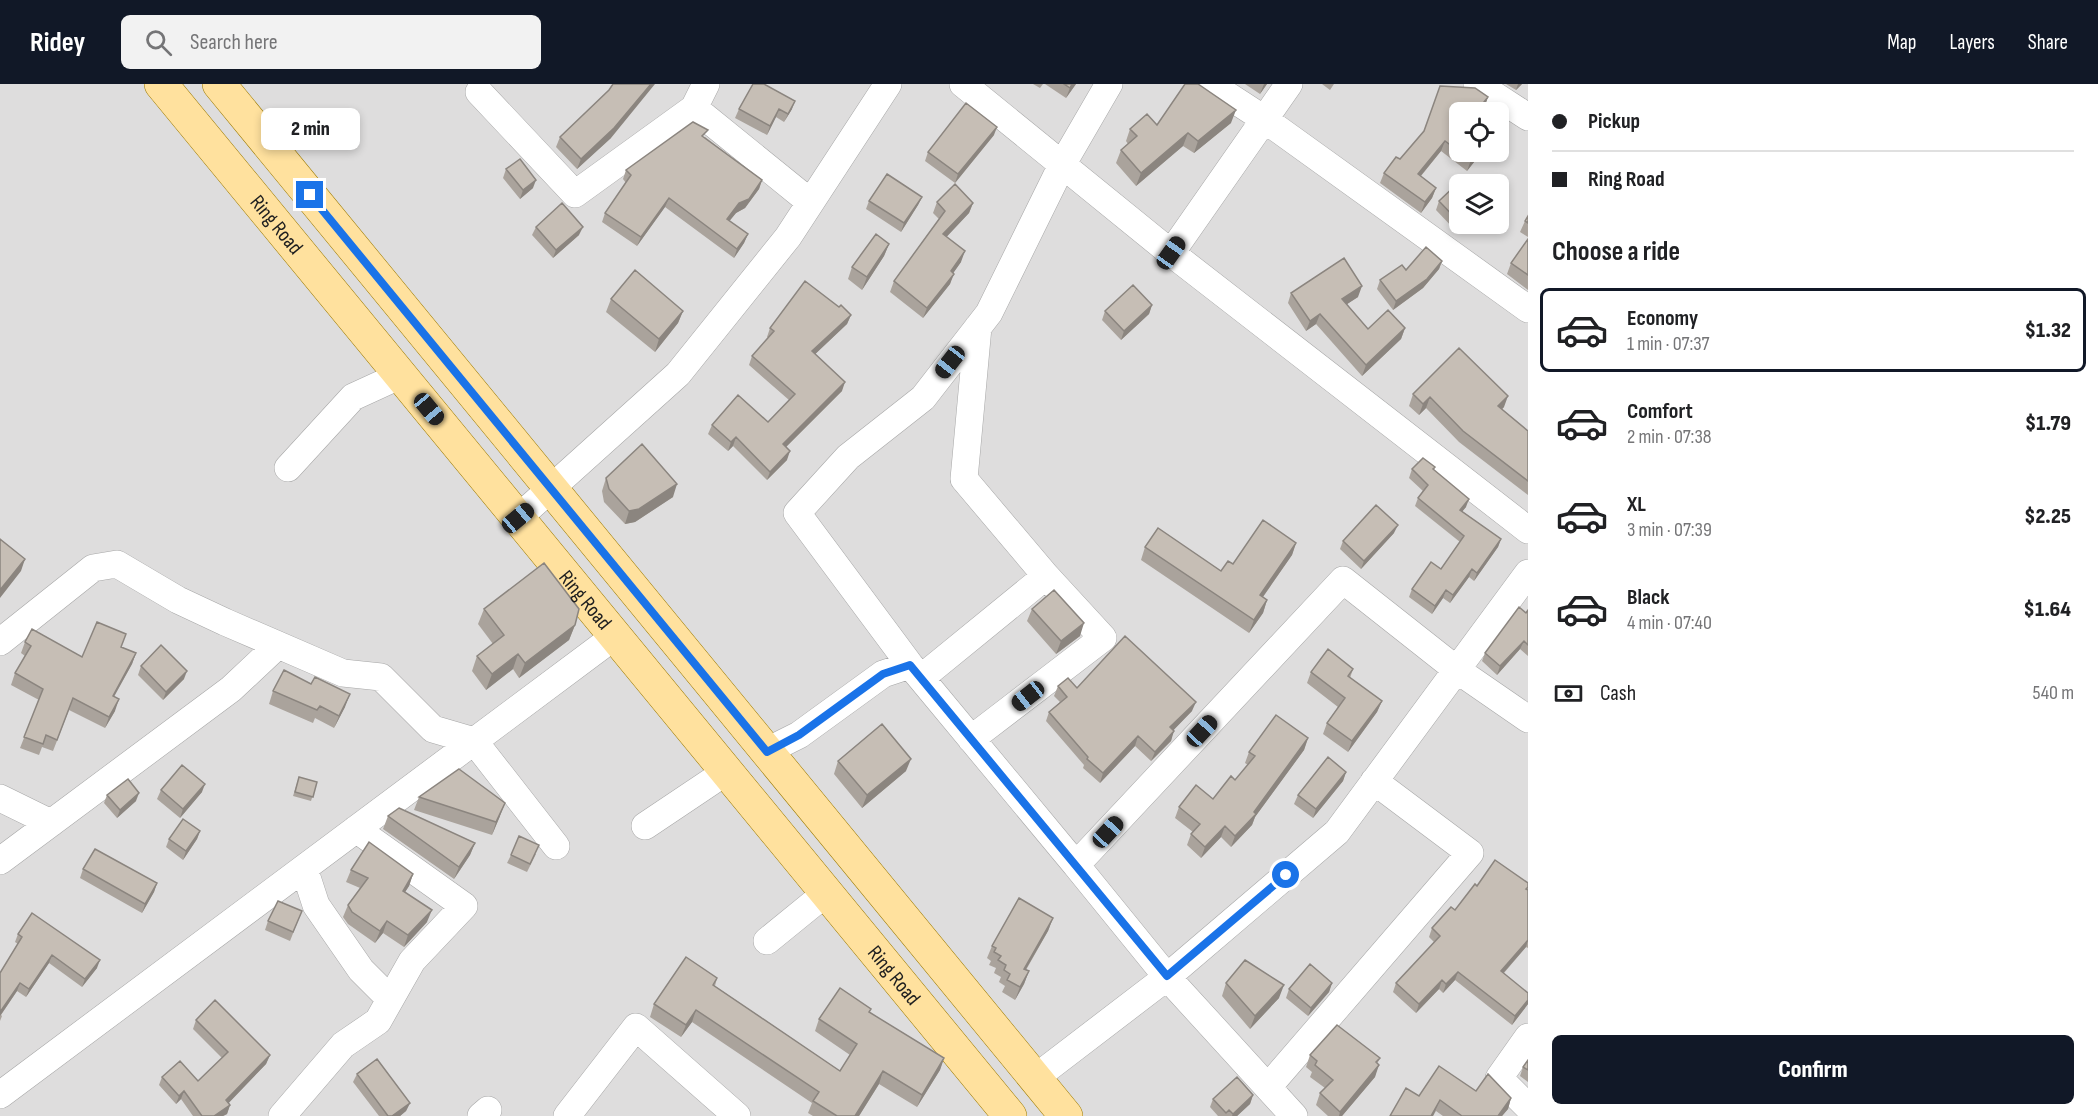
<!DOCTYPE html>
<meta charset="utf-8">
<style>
body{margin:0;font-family:"Sofia Sans Condensed",sans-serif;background:#f2f2f2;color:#202124;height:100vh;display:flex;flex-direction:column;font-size:22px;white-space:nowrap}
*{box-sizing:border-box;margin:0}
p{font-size:20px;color:#757577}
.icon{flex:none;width:33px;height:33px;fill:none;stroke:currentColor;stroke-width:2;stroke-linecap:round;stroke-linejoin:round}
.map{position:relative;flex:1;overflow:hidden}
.side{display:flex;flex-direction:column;background:#fff;width:570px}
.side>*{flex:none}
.hud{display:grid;align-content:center;height:132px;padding:0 24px;background:#fff}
.controls{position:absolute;left:1449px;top:18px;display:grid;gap:12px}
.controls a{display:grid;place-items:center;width:60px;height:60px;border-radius:9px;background:#fff;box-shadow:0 3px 9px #0003;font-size:30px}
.end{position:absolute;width:27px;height:27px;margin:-14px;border:8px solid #1a73e8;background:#fff;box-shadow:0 0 0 3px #fff}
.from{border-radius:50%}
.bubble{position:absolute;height:42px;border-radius:9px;background:#fff;box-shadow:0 3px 9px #0003;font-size:20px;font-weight:800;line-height:42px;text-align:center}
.car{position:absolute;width:18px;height:36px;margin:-18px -9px;border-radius:8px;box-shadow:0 0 4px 2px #0007;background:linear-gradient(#222 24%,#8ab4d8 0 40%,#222 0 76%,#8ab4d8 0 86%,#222 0)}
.hud b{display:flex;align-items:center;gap:21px;height:57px;font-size:22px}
.hud b+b{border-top:2px solid #e0e0e0}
.hud i{width:15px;height:15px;background:#202124}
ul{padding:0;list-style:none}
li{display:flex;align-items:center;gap:18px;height:84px;margin:0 12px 9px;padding:0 12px;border:3px solid transparent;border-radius:9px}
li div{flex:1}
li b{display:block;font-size:22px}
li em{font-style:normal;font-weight:800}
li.current{border-color:#111827}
li>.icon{width:54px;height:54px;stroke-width:1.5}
h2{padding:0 24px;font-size:27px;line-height:72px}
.pay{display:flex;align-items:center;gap:15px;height:66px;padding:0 24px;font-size:22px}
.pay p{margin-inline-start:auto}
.primary-button{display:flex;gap:12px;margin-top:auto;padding:12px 24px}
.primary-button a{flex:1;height:69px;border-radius:9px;background:#111827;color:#fff;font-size:24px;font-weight:800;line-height:69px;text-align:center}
header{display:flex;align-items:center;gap:36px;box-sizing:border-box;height:84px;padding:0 30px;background:#111827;color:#fff}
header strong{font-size:28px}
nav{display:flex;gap:33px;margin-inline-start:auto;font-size:21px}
.search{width:420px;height:54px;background:#f2f2f2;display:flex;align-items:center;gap:15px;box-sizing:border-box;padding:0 21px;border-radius:9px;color:#757577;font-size:22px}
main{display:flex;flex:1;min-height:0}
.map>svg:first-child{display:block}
.residential{fill:#dedddd;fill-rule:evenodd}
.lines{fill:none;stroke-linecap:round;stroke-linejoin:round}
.minor-casing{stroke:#a7a7a7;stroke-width:28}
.major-casing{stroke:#9d7b00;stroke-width:34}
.minor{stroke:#fff;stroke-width:27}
.major{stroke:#ffe19e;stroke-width:33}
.wall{fill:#aaa39c}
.shaded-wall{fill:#8b857f}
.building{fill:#c6beb5;stroke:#8b857f;stroke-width:1.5}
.route{stroke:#1a73e8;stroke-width:8}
.labels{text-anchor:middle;stroke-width:4.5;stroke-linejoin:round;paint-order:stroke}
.street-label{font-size:21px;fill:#202020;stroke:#fff}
</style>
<header>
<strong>Ridey</strong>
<div class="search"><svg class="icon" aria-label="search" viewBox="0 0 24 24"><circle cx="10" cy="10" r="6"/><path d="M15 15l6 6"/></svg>Search here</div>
<nav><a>Map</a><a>Layers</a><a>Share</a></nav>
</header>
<main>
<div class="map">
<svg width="1528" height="1032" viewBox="0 0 1528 1032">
<rect width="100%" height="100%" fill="#f1efe7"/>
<path class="residential" d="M0 0H1528V1032H0ZM1460 28H1498V68H1460ZM1460 100H1498V140H1460Z"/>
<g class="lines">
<g class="minor-casing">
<path id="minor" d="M706 0 694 24 810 118
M963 0 1171 169 1528 446
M1109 0 1062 81 989 229 923 314 848 373 797 429 910 581 1076 781 1343 496 1457 586 1528 635
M1210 0 1264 35 1528 225
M1477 0 1528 33
M479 8 575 110 694 24
M1171 169 1289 0
M288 384 353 313 401 291
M518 434 678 290 788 153 888 0
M0 558 93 484 117 480 178 516 225 538 343 589 381 593 433 645 474 657 556 762
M921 594 1046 492
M971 655 1103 554 1046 492 964 395 978 243
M767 667 799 651 883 590 910 581
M0 714 51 739
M645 742 727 687
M0 777 231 605 278 561
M1076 781 1167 893 1294 1032
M304 784 316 821 361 886 390 915
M767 857 826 809
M1528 953 1499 994 1528 1023
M1035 994 1167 893 1337 748 1528 489
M1268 1003 1470 769 1374 697
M0 1011 615 552
M282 1032 343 961 378 937 412 877 464 822 356 745
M481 1032 488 1026
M567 1032 636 943 737 1032"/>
</g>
<g class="major-casing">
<g id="major">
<path id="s1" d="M161 0 1010 1032"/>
<path d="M219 0 1066 1032"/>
</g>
</g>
<use href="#minor" class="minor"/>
<use href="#major" class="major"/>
</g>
<path class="wall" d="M1033 0H1043L1040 4Z
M1045 0H1076L1066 14Z
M1245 0H1267L1260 10Z
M1322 0H1334L1330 6Z
M1506 0H1522L1516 6Z
M609 6 611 54 577 85 556 63 560 53Z
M1488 13 1484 24 1460 28V68H1482L1467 87 1441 67 1421 92 1436 104 1432 114 1421 129 1380 99 1384 89 1400 75 1424 47Z
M739 25H792L784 38 776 33 767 51 735 34Z
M1231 39 1194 69 1183 62 1136 102 1116 79 1121 66 1128 60 1126 57 1130 45Z
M994 51 955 99 925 77 928 68Z
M705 53 762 96 759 105 745 124 736 129 729 137 748 150 744 159 734 174 665 123 637 162 602 138 605 129 626 99 623 95 626 86Z
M506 85 533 104 520 115 503 94Z
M1461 100 1460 140H1461L1455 146 1436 126 1439 117Z
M922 113 918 121 901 148 866 125 869 117Z
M937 118 973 119 969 129 946 153 961 178 953 189 950 200 923 234 890 208 894 197 939 135 933 129Z
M1528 132V153L1520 148 1525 137Z
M536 143 579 151 553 174 532 151Z
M1528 155V206L1507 190 1511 179Z
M889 160 884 172 862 206 848 195 852 183Z
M1442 177 1439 185 1423 204 1393 226 1377 205 1380 196 1406 186Z
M1291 209 1358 213 1347 220 1368 245 1405 244 1401 255 1362 292 1316 240 1306 247 1288 219Z
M611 215 683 227 678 239 655 268 606 228Z
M1152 221 1149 230 1121 256 1102 236 1105 227Z
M851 231 847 240 815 270 842 307 786 363 787 376 767 396 733 362 728 367 708 350 712 341 768 338 789 316 749 281 752 272 769 254 767 253 770 244Z
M1413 310 1504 323 1502 325 1528 347V411L1459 358 1426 324 1419 331 1409 322Z
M1435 383 1434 386 1466 423 1462 427 1501 455 1498 463 1474 497 1469 493 1450 519 1443 514 1432 530 1409 513 1412 505 1441 485 1460 458 1415 422 1418 414 1423 407 1409 394 1412 385Z
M606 394 673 413 635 438 625 440 604 418 602 407Z
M1394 449 1361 485 1340 465 1343 457Z
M1296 459 1292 471 1263 513 1267 516 1263 529 1249 549 1141 476 1145 463 1221 487 1233 480Z
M484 525 575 541 569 556 519 594 513 585 486 606 472 587 477 572 493 560 478 540Z
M1032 525 1080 552 1056 570 1027 537Z
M1528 526V572L1520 565 1497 591 1482 577 1485 569Z
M25 558 82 573 122 563 136 569 132 580 114 613 115 627 105 644 69 626 53 667 42 663 39 671 20 664 39 616 11 601 15 589 25 572 21 569Z
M141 582 184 595 163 616 138 591Z
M1353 585 1350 594 1382 617 1377 628 1348 668 1323 650 1327 639 1338 623 1307 599 1311 588Z
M1058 602 1077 604 1192 627 1173 646 1171 657 1151 677 1135 662 1100 699 1083 684 1084 681 1046 637 1049 628 1060 618 1054 612Z
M273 607 345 623 334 644 315 634 313 639 269 620Z
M1308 654 1304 666 1255 733 1252 741 1231 763 1221 753 1201 774 1187 761 1191 750 1193 748 1175 734 1179 723 1213 715 1235 696 1248 681 1245 679 1249 668Z
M838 677 906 687 862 724 834 690Z
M1346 688 1343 697 1313 734 1294 720 1298 711Z
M299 693 317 698 311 717 293 712Z
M161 706 202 708 180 734 157 715Z
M107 711 136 717 117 734 104 719Z
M419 713 500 732 492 751 414 726Z
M388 732 475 759 470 771 454 795 383 745Z
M200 747 197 755 183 776 166 763 169 755Z
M536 770 527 788 507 779 511 771Z
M83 785 157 799 154 808 142 829 80 794Z
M351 786 413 790 409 802 405 808 427 838 404 863 383 849 375 859 348 840 343 833 348 821 360 804 346 798Z
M1528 799V864L1526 863 1504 889 1528 916V920L1512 941 1455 896 1443 909 1439 905 1416 929 1393 908 1396 899 1434 858 1429 853 1432 844 1455 826 1477 802Z
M302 827 290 857 265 846 268 837Z
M1053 834 1048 847 1026 886 1029 887 1024 900 1015 916 1002 908 1005 902 999 898 1001 893 994 889 996 884 989 881 991 877 987 874 992 862Z
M18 850 97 884 82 903 49 879 26 913 17 907 1 931 2 932 0 937V889L18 860 15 858Z
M717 894 715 902 840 987 850 971 815 947 819 935 870 929 944 974 940 986 917 1023 879 1000 859 1032H813L808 1029 812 1019 692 938 681 953 650 933 654 920Z
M1226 899 1279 914 1250 945 1222 912Z
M1332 899 1329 908 1308 932 1286 914 1289 905Z
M196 936 270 971 266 980 228 1019 230 1021 227 1030 223 1032H193L181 1015 176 1020 159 1001 162 993 198 997 222 974 193 945Z
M1310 971 1380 974 1377 980 1375 993 1342 1032H1328L1316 1021 1320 1009 1325 1004 1310 993 1312 988 1306 983Z
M1528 976V998L1520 992 1523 983Z
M357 990 410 1019 406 1027 400 1032H379L353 998Z
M1476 1007 1511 1014 1508 1025 1502 1032H1443L1436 1027 1433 1032H1390L1419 1012Z
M1253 1011 1250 1020 1237 1032H1218L1210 1023 1213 1015Z"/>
<path class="shaded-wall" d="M651 0H655L611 54 577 85 581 75Z
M1072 0H1076L1066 14 1070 4Z
M1264 0H1267L1260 10Z
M1518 0H1522L1516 6Z
M1488 13 1484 24 1481 28H1476Z
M795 17 792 25 784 38 788 30Z
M779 25 776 33 767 51 770 42Z
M1236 26 1231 39 1194 69 1198 57Z
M997 43 994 51 955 99 958 90Z
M1188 49 1183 62 1136 102 1141 89Z
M1445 57 1441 67 1414 100 1418 90Z
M1478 68H1482L1467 87 1471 76Z
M536 96 533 104 520 115 523 106Z
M762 96 759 105 745 124 736 129 723 145 727 135 739 119Z
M1436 104 1432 114 1421 129 1425 118Z
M922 113 918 121 901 148 904 139Z
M669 114 665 123 637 162 641 153Z
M973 119 969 129 939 161 943 150Z
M1460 135V140H1461L1455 146 1458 137Z
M583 143 579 151 553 174 556 166Z
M748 150 744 159 734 174 737 165Z
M889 160 884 172 862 206 867 193Z
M965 167 961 178 947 198 951 187Z
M1442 177 1439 185 1423 204 1393 226 1396 217Z
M954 190 950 200 923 234 927 224Z
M1362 202 1358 213 1338 226 1342 215Z
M1152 221 1149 230 1121 256 1124 247Z
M683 227 678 239 655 268 659 255Z
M1320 230 1316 240 1306 247 1310 237Z
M851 231 847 240 809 276 812 267Z
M1405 244 1401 255 1362 292 1366 281Z
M845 298 842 307 780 369 783 360Z
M1508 312 1504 323 1494 333 1498 322Z
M1430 313 1426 324 1419 331 1423 320Z
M736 353 733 362 728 367 731 358Z
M790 367 787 376 767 396 770 388Z
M677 400 673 413 635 438 625 440 629 427Z
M1469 415 1466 423 1457 434 1460 426Z
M1398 441 1394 449 1361 485 1364 477Z
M1501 455 1498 463 1474 497 1477 489Z
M1296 459 1292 471 1255 524 1260 511Z
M25 475 21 487 0 514V506Z
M1472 485 1469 493 1450 519 1453 511Z
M1446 506 1443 514 1432 530 1435 522Z
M1267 516 1263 529 1249 549 1254 536Z
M1084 539 1080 552 1056 570 1061 557Z
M575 541 569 556 519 594 525 579Z
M1524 557 1520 565 1497 591 1500 582Z
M136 569 132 580 108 623 113 612Z
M518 570 513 585 486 606 492 590Z
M187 587 184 595 163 616 166 608Z
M350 610 345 623 334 644 339 632Z
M119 615 115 627 105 644 109 633Z
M1382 617 1377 628 1348 668 1352 657Z
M1196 618 1192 627 1167 653 1170 643Z
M1174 647 1171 657 1151 677 1155 668Z
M1138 652 1135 662 1100 699 1103 689Z
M1308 654 1304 666 1255 733 1252 741 1231 763 1235 752 1254 728Z
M911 675 906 687 862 724 867 711Z
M1346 688 1343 697 1313 734 1316 725Z
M205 700 202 708 180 734 183 725Z
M139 709 136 717 117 734 120 726Z
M505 719 500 732 492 751 496 738Z
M1225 742 1221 753 1201 774 1205 763Z
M200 747 197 755 183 776 186 767Z
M475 759 470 771 454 795 459 783Z
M413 790 409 802 398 819 403 807Z
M157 799 154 808 142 829 145 820Z
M432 826 427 838 404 863 408 851Z
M1053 834 1048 847 1019 897 1024 885Z
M387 837 383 849 375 859 380 847Z
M1528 856 1526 863 1498 895 1501 887Z
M52 871 49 879 26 913 29 905Z
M100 876 97 884 82 903 85 895Z
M1029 887 1024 900 1015 916 1020 903Z
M1458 888 1455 896 1443 909 1446 900Z
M1442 896 1439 905 1416 929 1419 920Z
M20 899 17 907 0 932V928Z
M1332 899 1329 908 1308 932 1311 924Z
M1284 901 1279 914 1250 945 1255 932Z
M1528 916V920L1512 941 1515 932Z
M696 926 692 938 681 953 686 941Z
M270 971 266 980 223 1025 226 1016Z
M944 974 940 986 917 1023 922 1011Z
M1379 981 1375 993 1342 1032H1339L1340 1028Z
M883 987 879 1000 859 1032H855Z
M184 1007 181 1015 176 1020 179 1012Z
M1253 1011 1250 1020 1237 1032H1232L1233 1030Z
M1511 1014 1508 1025 1502 1032H1498Z
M1440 1016 1433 1032H1431Z
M410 1019 406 1027 400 1032H392Z
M230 1021 227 1030 223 1032H214Z"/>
<path class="building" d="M613 0H651L614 44 581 75 560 53 609 6Z
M753 0H764L795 17 788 30 779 25 770 42 739 25Z
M1064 0H1072L1070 4Z
M1185 0H1198L1236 26 1198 57 1188 49 1141 89 1121 66 1137 52 1130 45 1147 30 1157 41Z
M1440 2 1475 4 1488 13 1476 28H1460V68H1478L1471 76 1445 57 1418 90 1436 104 1425 118 1384 89 1396 73 1400 75 1424 47Z
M966 19 997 43 958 90 928 68Z
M693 38 708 46 702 52 762 96 749 115 739 119 727 135 748 150 737 165 669 114 641 153 605 129 631 91 626 86Z
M520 75 536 96 523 106 506 85Z
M887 90 922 113 904 139 869 117Z
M1459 98 1461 100H1460V135L1458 137 1439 117Z
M955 100 973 119 943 150 965 167 951 187 954 190 927 224 894 197 945 127 937 118Z
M562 119 583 143 556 166 536 143Z
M1528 132V139L1525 137Z
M876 150 889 160 867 193 852 183Z
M1528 155V191L1511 179Z
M1426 163 1442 177 1427 195 1396 217 1380 196 1402 181 1406 186Z
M1344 174 1362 202 1342 215 1368 245 1388 226 1405 244 1366 281 1320 230 1310 237 1291 209Z
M635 186 683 227 659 255 611 215Z
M805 197 839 223 841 221 851 231 812 267 845 298 783 360 790 367 770 388 736 353 731 358 712 341 738 311 768 338 795 310 752 272 774 247 770 244Z
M1133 201 1152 221 1124 247 1105 227Z
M1459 264 1508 312 1498 322 1528 347V397L1463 347 1430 313 1423 320 1413 310Z
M642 360 677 400 639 425 629 427 609 405 606 394Z
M1423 374 1435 383 1433 385 1469 415 1460 426 1501 455 1477 489 1472 485 1453 511 1446 506 1435 522 1412 505 1431 478 1441 485 1464 452 1418 414 1428 401 1412 385Z
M1376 421 1398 441 1364 477 1343 457Z
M1263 436 1296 459 1260 511 1267 516 1254 536 1145 463 1158 444 1221 487 1228 477 1233 480Z
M0 455 25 475 0 506Z
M544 479 579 525 575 541 525 579 518 570 492 590 477 572 504 551 484 525Z
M1054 506 1084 539 1061 557 1032 525Z
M1519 523 1526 529 1528 526V561L1524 557 1500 582 1485 569Z
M97 538 126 550 121 563 136 569 113 612 119 615 109 633 73 614 57 656 46 651 43 660 24 653 43 605 15 589 31 562 25 558 32 545 82 573Z
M1125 552 1196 618 1170 643 1174 647 1155 668 1138 652 1103 689 1087 675 1088 673 1049 628 1067 613 1058 602 1068 594 1077 604Z
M161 561 187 587 166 608 141 582Z
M1328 565 1353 585 1348 592 1382 617 1352 657 1327 639 1345 614 1311 588Z
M284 586 311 600 315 593 350 610 339 632 320 622 317 626 273 607Z
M1276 631 1308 654 1254 728 1256 730 1235 752 1225 742 1205 763 1191 750 1200 740 1179 723 1196 701 1213 715 1231 692 1235 696 1255 672 1249 668Z
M882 640 911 675 867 711 838 677Z
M1328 673 1346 688 1316 725 1298 711Z
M182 681 205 700 183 725 161 706Z
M459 685 505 719 496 738 419 713Z
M299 693 317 698 313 713 295 708Z
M128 695 139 709 120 726 107 711Z
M399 724 475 759 459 783 388 732Z
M183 735 200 747 186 767 169 755Z
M519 752 539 761 530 780 511 771Z
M369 758 413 790 403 807 432 826 408 851 387 837 380 847 352 828 348 821 368 794 351 786Z
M95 765 157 799 145 820 83 785Z
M1495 776 1528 799V803L1526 805 1528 806V856L1501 887 1528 909V916L1515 932 1458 888 1446 900 1442 896 1419 920 1396 899 1440 852 1432 844 1451 823 1455 826 1475 800 1477 802Z
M1019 814 1053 834 1024 885 1029 887 1020 903 1007 896 1010 890 1004 886 1006 881 998 876 1001 872 994 868 996 864 992 862Z
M278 817 302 827 293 848 268 837Z
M32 829 100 876 85 895 52 871 29 905 20 899 0 928V889L22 853 18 850Z
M686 873 717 894 713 901 840 987 857 960 819 935 840 904 871 925 869 928 944 974 922 1011 883 987 855 1032H837L813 1017 819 1008 696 926 686 941 654 920Z
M1245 876 1284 901 1255 932 1226 899Z
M1310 880 1332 899 1311 924 1289 905Z
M215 916 270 971 226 1016 230 1021 214 1032H202L184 1007 179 1012 162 993 180 977 198 997 228 968 196 936Z
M1337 941 1380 974 1376 978 1379 981 1340 1028 1320 1009 1333 996 1315 981 1317 977 1310 971Z
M377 975 410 1019 392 1032H388L357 990Z
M1528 976V986L1523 983Z
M1439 982 1476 1007 1488 990 1511 1014 1498 1032H1462L1440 1016 1431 1032H1390L1406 1004 1419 1012Z
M1237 993 1253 1011 1233 1030 1229 1026 1226 1029 1213 1015Z"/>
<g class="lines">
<path class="route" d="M310 111 767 668 799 651 883 590 910 581 1167 892 1286 791"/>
</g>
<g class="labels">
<g class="street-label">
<text dy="7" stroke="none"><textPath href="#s1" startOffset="182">Ring Road</textPath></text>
<text dy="7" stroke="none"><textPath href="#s1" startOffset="668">Ring Road</textPath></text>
<text dy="7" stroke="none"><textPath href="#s1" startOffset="1154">Ring Road</textPath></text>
</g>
</g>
</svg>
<div class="controls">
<a><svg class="icon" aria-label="locate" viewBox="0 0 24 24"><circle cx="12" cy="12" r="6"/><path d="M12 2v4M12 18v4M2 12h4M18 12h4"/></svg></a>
<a><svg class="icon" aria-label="layers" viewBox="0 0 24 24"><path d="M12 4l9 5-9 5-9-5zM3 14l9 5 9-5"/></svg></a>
</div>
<i class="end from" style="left:1286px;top:791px"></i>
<i class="end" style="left:310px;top:111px"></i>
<div class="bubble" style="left:261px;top:24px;width:99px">2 min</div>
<i class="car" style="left:1171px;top:169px;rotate:35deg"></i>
<i class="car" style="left:950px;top:278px;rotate:218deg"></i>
<i class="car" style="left:429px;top:325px;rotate:140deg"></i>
<i class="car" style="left:518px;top:434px;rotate:50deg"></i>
<i class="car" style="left:1028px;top:612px;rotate:232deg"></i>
<i class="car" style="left:1202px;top:647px;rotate:43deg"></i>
<i class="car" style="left:1108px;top:748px;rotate:43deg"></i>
</div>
<section class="side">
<div class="hud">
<b><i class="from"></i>Pickup</b>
<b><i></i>Ring Road</b>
</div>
<h2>Choose a ride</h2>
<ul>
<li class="current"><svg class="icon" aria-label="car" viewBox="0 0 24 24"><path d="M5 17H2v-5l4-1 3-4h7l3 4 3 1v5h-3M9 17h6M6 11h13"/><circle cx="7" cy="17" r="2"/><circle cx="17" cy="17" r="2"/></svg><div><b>Economy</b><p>1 min · 07:37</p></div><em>$1.32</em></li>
<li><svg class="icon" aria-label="car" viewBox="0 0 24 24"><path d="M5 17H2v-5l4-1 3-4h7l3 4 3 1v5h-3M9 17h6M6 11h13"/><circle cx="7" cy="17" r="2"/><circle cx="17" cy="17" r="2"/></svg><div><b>Comfort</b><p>2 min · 07:38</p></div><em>$1.79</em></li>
<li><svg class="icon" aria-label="car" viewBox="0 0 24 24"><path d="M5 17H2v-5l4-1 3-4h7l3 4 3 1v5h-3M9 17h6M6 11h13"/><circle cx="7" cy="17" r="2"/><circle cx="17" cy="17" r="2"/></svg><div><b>XL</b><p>3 min · 07:39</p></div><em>$2.25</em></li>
<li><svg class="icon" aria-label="car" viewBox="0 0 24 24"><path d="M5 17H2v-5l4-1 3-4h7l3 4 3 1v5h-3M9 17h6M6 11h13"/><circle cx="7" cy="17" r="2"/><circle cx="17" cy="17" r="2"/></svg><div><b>Black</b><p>4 min · 07:40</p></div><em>$1.64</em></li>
</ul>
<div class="pay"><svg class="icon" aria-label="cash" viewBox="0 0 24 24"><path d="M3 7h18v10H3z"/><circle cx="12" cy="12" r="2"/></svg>Cash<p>540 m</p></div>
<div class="primary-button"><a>Confirm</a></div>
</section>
</main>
